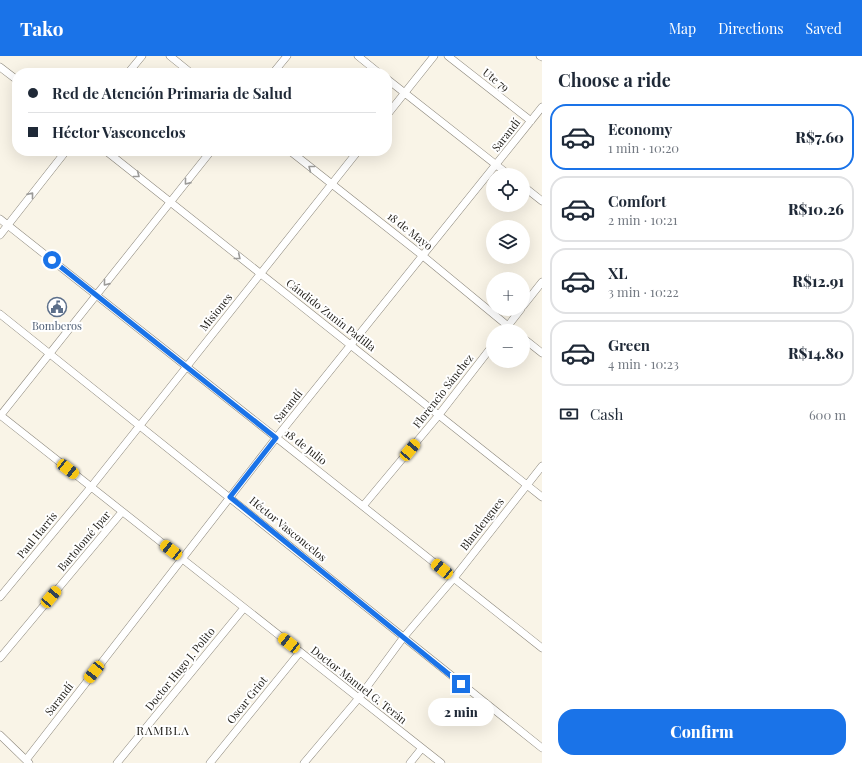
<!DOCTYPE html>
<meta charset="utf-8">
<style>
body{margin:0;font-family:"Playfair Display",serif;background:#f2f2f3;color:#1f2937;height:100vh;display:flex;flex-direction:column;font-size:15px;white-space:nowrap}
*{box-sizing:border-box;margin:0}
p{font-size:13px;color:#747a83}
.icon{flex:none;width:22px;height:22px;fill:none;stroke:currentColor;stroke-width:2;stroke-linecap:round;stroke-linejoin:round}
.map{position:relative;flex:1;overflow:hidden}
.sheet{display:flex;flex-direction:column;background:#fff;width:320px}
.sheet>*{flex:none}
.hud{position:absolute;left:12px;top:12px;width:380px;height:88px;border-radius:16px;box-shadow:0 4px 16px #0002;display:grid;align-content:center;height:88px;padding:0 16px;background:#fff}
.buttons{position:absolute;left:486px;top:112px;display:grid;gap:8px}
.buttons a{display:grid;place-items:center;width:44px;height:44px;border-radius:50%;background:#fff;box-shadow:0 4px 16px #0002;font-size:20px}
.end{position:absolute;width:18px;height:18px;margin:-9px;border:5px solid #1a73e8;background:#fff;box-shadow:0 0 0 2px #fff}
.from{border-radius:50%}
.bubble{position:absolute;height:28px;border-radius:14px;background:#fff;box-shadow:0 4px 16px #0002;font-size:13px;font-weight:800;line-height:28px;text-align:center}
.car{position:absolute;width:12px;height:24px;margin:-12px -6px;border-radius:5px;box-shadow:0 0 3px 1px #0007;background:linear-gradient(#f5c518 24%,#345 0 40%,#f5c518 0 76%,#345 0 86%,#f5c518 0)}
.hud b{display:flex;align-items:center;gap:14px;height:38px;font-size:15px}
.hud b+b{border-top:1px solid #e0e1e3}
.hud i{width:10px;height:10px;background:#1f2937}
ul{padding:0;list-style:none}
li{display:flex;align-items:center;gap:12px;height:66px;margin:0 8px 6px;padding:0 8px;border:2px solid #e0e1e3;border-radius:16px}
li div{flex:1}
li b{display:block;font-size:15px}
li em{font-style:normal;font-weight:800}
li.on{border-color:#1a73e8}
li>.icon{width:36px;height:36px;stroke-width:1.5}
h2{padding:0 16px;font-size:18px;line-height:48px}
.pay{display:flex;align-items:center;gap:10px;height:44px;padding:0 16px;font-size:15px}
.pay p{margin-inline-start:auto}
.primary-button{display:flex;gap:8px;margin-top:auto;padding:8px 16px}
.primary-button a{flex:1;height:46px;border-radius:16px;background:#1a73e8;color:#fff;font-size:16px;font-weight:800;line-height:46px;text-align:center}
header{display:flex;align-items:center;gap:24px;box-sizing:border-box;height:56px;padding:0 20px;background:#1a73e8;color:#fff}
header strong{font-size:19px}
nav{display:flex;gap:22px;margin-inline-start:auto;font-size:14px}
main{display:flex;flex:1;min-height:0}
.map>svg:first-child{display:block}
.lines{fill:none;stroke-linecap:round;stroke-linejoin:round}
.minor-casing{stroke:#8a857a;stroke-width:8}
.minor{stroke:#fff;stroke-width:7}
.oneway{stroke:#9c9b99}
.route{stroke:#1a73e8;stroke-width:5}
.labels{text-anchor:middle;stroke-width:4;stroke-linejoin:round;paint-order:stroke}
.street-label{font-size:11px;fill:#23211c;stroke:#fff}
.service-label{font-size:11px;fill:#4e5e75;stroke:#fff}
.neighbourhood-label{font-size:12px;letter-spacing:1px;fill:#23211c;stroke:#fff}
</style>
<header>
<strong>Tako</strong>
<nav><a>Map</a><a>Directions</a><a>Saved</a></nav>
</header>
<main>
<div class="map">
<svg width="542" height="707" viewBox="0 0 542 707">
<rect width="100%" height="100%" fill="#f9f4e7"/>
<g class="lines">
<g class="minor-casing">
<path id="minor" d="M170 0 191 17
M358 0 379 17
M448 0 531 65
M540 0 542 1
M0 11 17 24
M128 17 142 0
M273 17 287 0
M387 23 509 119
M387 59 434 0
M106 95 542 441
M290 95 423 200 514 275
M523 130 542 145
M0 163 542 592
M0 179 66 95
M523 250 542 226
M0 258 542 692
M504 275 521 253
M523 282 542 297
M0 359 441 707
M0 360 211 95
M363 450 438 360 493 289
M0 541 91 431 358 95
M0 602 122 456
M0 679 29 707
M26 704 276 382 542 51
M117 707 244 552
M210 707 300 596
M304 707 358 643 403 582 454 522 542 410
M410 707 422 692"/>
</g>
<use href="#minor" class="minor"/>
</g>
<defs><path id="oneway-chevron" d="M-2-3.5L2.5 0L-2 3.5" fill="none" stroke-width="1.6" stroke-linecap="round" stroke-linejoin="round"/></defs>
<g class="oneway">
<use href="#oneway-chevron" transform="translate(311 112) rotate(-142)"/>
<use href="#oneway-chevron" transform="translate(137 119) rotate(38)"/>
<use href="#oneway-chevron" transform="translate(187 126) rotate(129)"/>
<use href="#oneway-chevron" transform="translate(31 139) rotate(-51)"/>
<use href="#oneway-chevron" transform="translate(238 201) rotate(39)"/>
<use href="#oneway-chevron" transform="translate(106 227) rotate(129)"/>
</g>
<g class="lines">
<path class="route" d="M52 204 276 382 230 441 461 628"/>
</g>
<defs>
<g id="civic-ring" transform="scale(1)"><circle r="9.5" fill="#fff" stroke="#5c6f8a" stroke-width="1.5"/><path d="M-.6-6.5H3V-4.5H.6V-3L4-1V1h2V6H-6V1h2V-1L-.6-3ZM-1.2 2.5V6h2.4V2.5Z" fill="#5c6f8a"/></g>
</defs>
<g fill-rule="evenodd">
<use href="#civic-ring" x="57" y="251"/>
</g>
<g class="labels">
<g class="street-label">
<text transform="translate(496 24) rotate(38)" y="4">Ute 79</text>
<text transform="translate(506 79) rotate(-52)" y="4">Sarandí</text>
<text transform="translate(410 175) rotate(38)" y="4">18 de Mayo</text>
<text transform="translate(216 256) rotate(-51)" y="4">Misiones</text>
<text transform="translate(331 259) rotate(38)" y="4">Cándido Zunín Padilla</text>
<text transform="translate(443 335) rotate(-52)" y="4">Florencio Sánchez</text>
<text transform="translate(288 350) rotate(-51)" y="4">Sarandí</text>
<text transform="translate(306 391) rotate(38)" y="4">18 de Julio</text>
<text transform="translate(482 468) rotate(-52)" y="4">Blandengues</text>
<text transform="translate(288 473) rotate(39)" y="4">Héctor Vasconcelos</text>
<text transform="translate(37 479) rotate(-51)" y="4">Paul Harris</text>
<text transform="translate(84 485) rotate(-50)" y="4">Bartolomé Ipar</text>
<text transform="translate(180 613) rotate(-51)" y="4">Doctor Hugo J. Polito</text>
<text transform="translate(359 629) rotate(38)" y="4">Doctor Manuel G. Terán</text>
<text transform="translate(59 643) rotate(-52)" y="4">Sarandí</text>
<text transform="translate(247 644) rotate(-51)" y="4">Oscar Griot</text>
</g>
<g class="service-label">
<text x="57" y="274">Bomberos</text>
</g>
<g class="neighbourhood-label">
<text x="163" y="679">RAMBLA</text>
</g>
</g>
</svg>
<div class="buttons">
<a><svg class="icon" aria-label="locate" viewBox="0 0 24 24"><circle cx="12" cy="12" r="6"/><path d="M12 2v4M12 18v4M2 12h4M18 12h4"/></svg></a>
<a><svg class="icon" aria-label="layers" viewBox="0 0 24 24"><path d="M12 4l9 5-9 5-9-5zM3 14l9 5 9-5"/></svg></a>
<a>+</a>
<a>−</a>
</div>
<i class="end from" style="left:52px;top:204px"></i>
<i class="end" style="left:461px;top:628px"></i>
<div class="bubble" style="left:428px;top:642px;width:66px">2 min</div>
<i class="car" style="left:410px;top:394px;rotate:40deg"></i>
<i class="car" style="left:68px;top:413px;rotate:128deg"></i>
<i class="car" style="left:171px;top:494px;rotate:308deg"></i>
<i class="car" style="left:442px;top:513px;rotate:309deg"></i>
<i class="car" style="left:51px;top:541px;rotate:40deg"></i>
<i class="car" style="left:289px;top:587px;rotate:308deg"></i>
<i class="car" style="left:94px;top:616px;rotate:218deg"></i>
<div class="hud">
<b><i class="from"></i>Red de Atención Primaria de Salud</b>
<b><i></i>Héctor Vasconcelos</b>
</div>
</div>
<section class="sheet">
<h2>Choose a ride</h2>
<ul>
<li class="on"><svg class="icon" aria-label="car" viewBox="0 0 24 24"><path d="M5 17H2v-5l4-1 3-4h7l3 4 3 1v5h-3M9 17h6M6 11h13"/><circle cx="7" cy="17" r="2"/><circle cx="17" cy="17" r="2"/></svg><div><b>Economy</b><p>1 min · 10:20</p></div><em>R$7.60</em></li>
<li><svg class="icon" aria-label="car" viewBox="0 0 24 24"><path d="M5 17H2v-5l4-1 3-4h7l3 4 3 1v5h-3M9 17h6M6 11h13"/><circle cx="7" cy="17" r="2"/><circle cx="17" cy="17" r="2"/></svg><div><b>Comfort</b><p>2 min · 10:21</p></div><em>R$10.26</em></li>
<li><svg class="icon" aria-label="car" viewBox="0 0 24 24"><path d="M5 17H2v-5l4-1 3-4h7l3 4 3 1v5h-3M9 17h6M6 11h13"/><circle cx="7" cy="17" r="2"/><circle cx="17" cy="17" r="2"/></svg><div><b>XL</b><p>3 min · 10:22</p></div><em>R$12.91</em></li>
<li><svg class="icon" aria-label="car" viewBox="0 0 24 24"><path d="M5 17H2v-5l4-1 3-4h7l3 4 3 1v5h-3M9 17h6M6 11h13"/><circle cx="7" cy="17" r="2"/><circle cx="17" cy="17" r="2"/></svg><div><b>Green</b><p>4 min · 10:23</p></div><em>R$14.80</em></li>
</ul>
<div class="pay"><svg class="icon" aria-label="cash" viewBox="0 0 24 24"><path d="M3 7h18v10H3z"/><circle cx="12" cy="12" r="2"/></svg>Cash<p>600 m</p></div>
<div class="primary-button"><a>Confirm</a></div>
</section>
</main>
